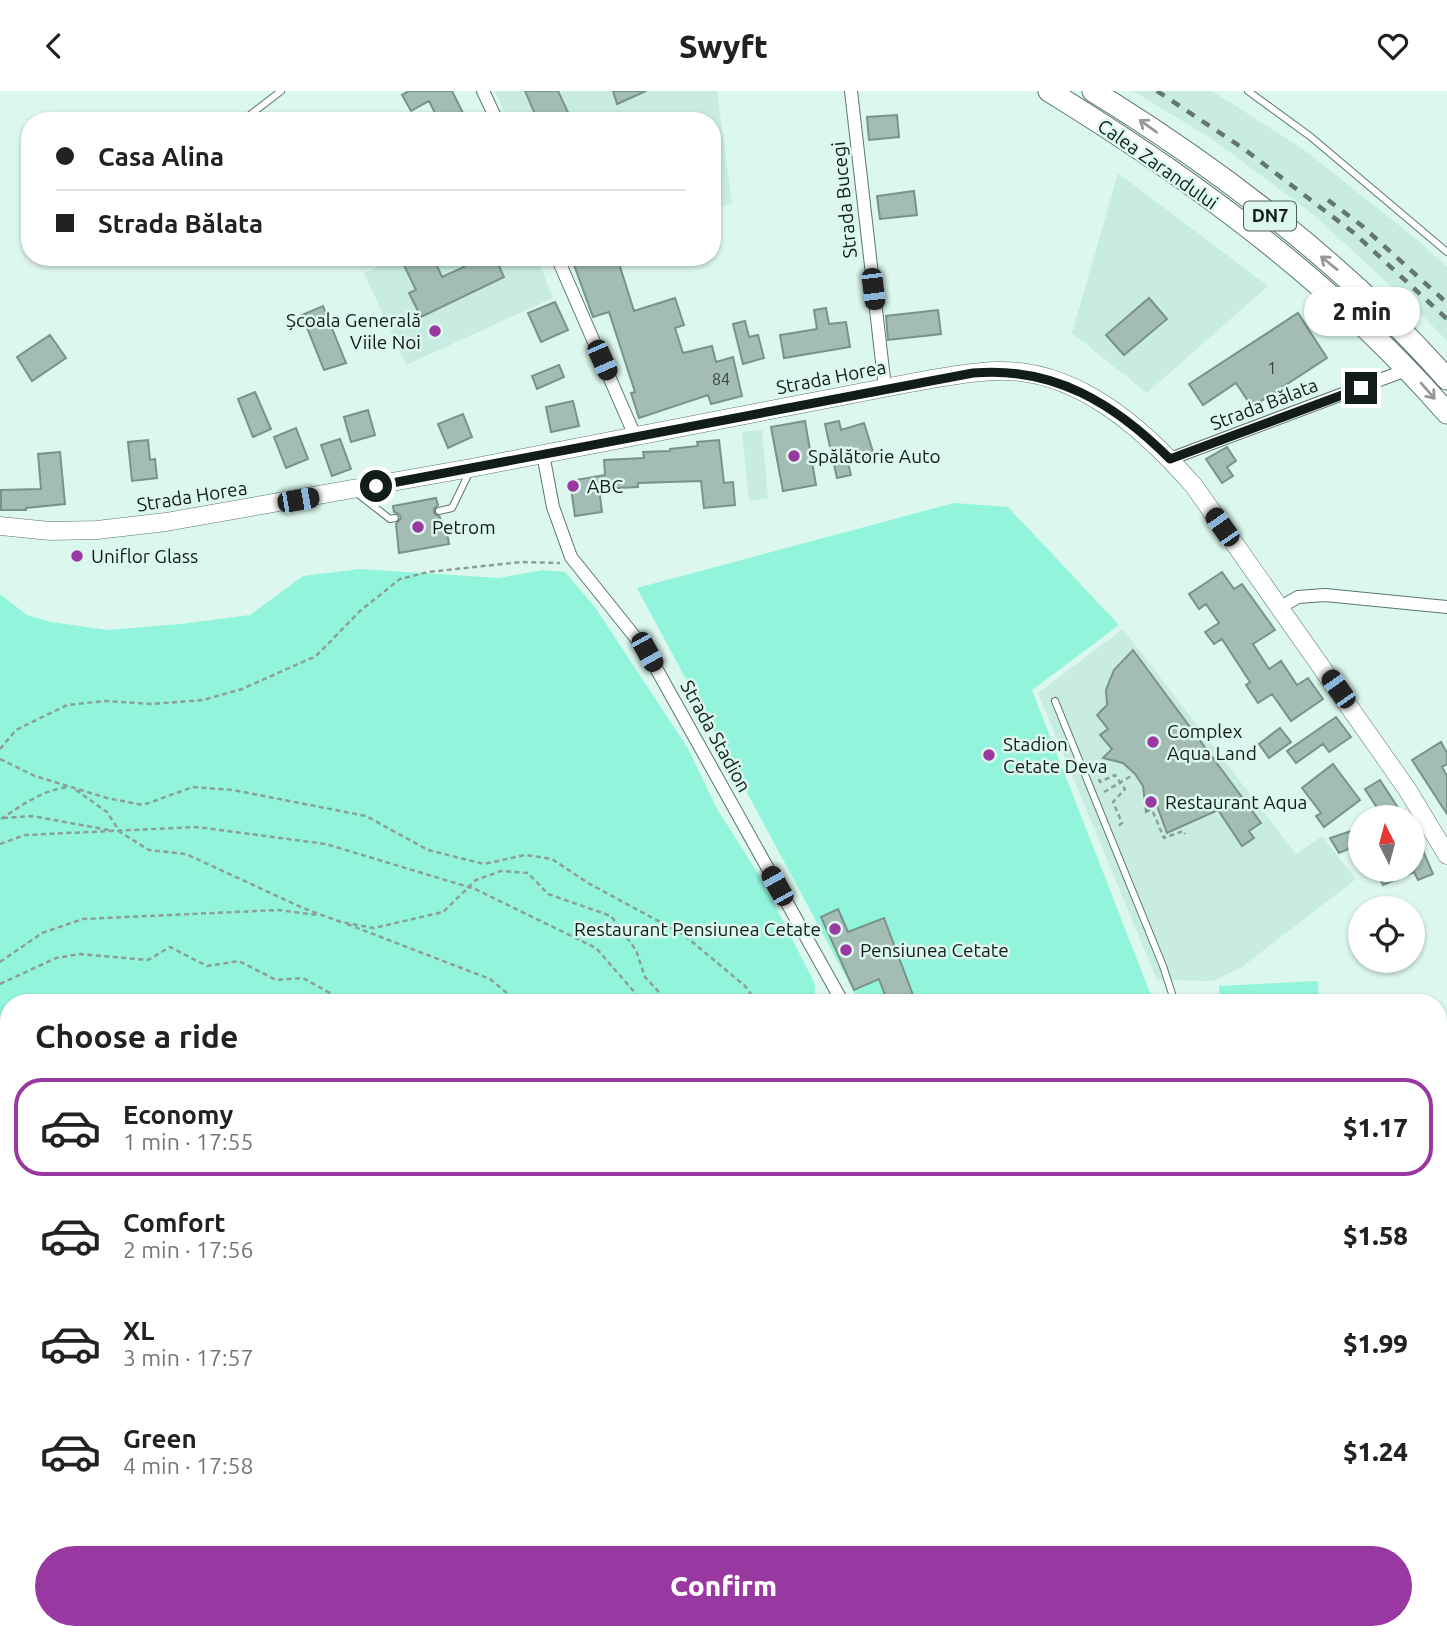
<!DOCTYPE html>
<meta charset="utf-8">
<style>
body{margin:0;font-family:Ubuntu,sans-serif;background:#f6f6f6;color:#222;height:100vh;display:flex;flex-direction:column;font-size:26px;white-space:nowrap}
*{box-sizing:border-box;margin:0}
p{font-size:23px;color:#767676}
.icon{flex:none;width:38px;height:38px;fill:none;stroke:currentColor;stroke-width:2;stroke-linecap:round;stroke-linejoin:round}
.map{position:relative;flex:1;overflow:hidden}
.side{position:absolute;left:0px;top:903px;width:1447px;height:646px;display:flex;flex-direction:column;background:#fff;border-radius:28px 28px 0 0;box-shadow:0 2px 5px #0004}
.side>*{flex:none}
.banner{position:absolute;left:21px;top:21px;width:700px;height:154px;border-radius:28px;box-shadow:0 2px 5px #0004;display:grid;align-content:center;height:154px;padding:0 35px;background:#fff}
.needle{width:46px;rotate:354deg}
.tools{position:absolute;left:1348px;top:714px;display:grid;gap:14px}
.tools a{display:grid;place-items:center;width:77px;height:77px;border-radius:50%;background:#fff;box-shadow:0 2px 5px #0004;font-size:35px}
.end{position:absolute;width:32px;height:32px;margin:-16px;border:9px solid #121c19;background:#fff;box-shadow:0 0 0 4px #fff}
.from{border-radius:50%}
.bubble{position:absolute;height:49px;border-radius:24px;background:#fff;box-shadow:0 2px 5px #0004;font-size:23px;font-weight:800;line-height:49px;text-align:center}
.car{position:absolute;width:21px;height:42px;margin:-21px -10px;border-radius:9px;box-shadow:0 0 5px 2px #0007;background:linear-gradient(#222 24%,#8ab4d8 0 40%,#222 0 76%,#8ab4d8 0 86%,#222 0)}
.banner b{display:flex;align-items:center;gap:24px;height:66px;font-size:26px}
.banner b+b{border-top:2px solid #e0e0e0}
.banner i{width:18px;height:18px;background:#222}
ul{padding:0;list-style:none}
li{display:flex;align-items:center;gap:21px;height:98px;margin:0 14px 10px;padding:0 21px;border:4px solid transparent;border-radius:28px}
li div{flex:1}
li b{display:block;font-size:26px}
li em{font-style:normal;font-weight:800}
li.current{border-color:#9938a0}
li>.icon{width:63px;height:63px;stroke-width:1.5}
h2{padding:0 35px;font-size:32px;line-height:84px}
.action{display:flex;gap:14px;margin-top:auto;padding:14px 35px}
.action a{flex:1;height:80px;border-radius:42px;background:#9938a0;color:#fff;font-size:28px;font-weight:800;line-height:80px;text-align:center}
header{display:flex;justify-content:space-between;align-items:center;height:91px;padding:0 35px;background:#fff;font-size:32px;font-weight:800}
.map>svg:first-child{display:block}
.built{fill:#c8ece1}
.green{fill:#92f5db}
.building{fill:#a3bdb5;stroke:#79928a;stroke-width:2}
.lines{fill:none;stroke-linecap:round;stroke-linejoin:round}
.service-casing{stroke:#5d756e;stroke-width:8}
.minor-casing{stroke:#5d756e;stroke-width:14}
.secondary-casing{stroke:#5d756e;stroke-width:19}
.primary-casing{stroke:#5d756e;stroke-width:23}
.path{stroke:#8b9f98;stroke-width:2.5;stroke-dasharray:5 3.5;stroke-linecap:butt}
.service{stroke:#fff;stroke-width:6}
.minor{stroke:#fff;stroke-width:12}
.secondary{stroke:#fff;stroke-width:18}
.primary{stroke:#fff;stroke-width:21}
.rail{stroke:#657670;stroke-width:4.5;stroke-dasharray:9 9;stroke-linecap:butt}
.oneway{stroke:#949998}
.route{stroke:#121c19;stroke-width:9}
.poi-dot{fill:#9938a0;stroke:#dcf7ee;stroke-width:2.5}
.labels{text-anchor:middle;stroke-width:5;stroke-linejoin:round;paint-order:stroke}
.number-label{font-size:16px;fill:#364440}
.shield{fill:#dcf7ee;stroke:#4f5e59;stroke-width:2}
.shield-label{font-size:18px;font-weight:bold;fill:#121c19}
.street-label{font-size:19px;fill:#121c19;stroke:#dcf7ee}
.poi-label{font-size:19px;fill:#121c19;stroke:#dcf7ee;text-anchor:start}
</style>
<header><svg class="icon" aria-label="back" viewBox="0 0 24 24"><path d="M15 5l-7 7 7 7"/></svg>Swyft<svg class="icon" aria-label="heart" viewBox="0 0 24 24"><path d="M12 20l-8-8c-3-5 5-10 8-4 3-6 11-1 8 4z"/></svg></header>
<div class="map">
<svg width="1447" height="1548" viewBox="0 0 1447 1548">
<rect width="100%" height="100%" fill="#dcf7ee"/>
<path class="built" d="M495 0H717L732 112 712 118V30H508Z
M1133 0H1212L1303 58 1421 152 1447 176V250L1422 224 1314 124 1212 48Z
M1118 82 1268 195 1147 302 1072 242Z
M399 166H520L522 169 537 166 553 207 406 274 364 182Z
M762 339 768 407 749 410 742 341Z
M1123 538 1296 763 1322 745 1356 788 1242 876 1213 890 1157 889 1038 602Z
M817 1540H1121L1127 1545 1125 1548H811Z"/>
<path class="green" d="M954 412 1008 416 1119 534 1032 599 1154 912H860L637 497Z
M360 478 499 487 543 479 565 481 595 516 689 659 716 716 762 789 815 893 814 912H9V1540H769L754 1548H0V503L27 524 51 531 108 539 181 533 250 524 303 485Z
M1318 890 1319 912H1220L1219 895Z"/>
<path class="building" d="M409 0H452L463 22 448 30H439L429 10 411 20 402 4Z
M525 0H558L572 30H538Z
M613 0H646L617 13Z
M897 24 899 46 869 49 867 26Z
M914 100 917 124 880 128 877 105Z
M408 166H433L442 186 464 176 459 166H495L504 186 421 226 409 202 416 199 402 170Z
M599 166H617L634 220 675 207 684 234 675 237 683 262 712 255 716 271 733 266 742 305 711 313 708 304 639 327 631 302 635 301 609 221 593 226 574 174Z
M1149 207 1167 228 1124 264 1106 244Z
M555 211 568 239 541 251 528 222Z
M323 215 346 272 324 279 302 224Z
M826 217 829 233 846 231 850 256 784 267 780 244 817 238 814 219Z
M938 219 941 243 888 249 886 225Z
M1298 222 1327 267 1252 316 1236 292 1203 314 1189 293Z
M745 230 749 246 758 244 764 267 743 273 733 233Z
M50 244 66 267 32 290 17 266Z
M559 274 564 286 537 298 532 285Z
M255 301 271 338 253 346 238 308Z
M573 310 579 335 551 341 546 316Z
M368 319 375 344 351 351 344 326Z
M463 323 472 346 448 357 438 333Z
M805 330 816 394 783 400 771 336Z
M839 330 841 339 864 332 874 364 848 372 851 384 837 387 825 333Z
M296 337 308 368 286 377 274 346Z
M340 348 351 378 332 385 321 354Z
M148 349 150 369 155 368 157 387 132 390 128 351Z
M719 349 724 392 733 391 735 414 704 417 701 390 638 392V396L599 398 602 421 575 425 570 390 605 384 604 369 644 367 643 361 670 360V358L698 355 697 351Z
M1227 356 1236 370 1227 376 1233 385 1222 392 1206 368Z
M60 361 65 413 26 417V419H1V399L41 398 38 363Z
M436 407 438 414 434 418V422L440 426 442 437 446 436 449 453 399 462 396 433 401 427 399 423 394 421 393 415Z
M1222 481 1234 498 1242 493 1275 539 1253 553 1269 578 1281 570 1297 594 1308 587 1323 608 1291 630 1272 603 1258 612 1246 594 1250 591 1222 548 1214 553 1205 541 1219 532 1206 513 1199 518 1189 503Z
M1133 559 1261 732 1249 740 1254 747 1242 755 1218 719 1167 742 1157 715 1146 721 1143 695 1135 683 1123 672 1103 667 1112 658 1100 644 1108 638 1097 624 1107 614 1106 599 1114 579Z
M1336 626 1351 646 1329 661 1323 653 1296 672 1287 660Z
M1280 637 1291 651 1269 667 1259 653Z
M1441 651 1447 662V673L1442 676 1447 685V723L1412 669Z
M1333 673 1360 709 1324 736 1316 725 1321 722 1302 697Z
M1380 689 1404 726H1383L1365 698Z
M1412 734 1433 783 1418 789 1414 781 1383 794 1376 779H1414Z
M1360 737V753L1339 762 1330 747Z
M838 818 848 841 884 827 916 912H888L879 888 854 899 821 826Z"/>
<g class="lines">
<g class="service-casing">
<path id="service" d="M1248 0 1311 46 1447 161
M242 30 281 0
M354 400 390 428 395 427
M439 420 452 417 470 380
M1055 610 1163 875 1175 912"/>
</g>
<g class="minor-casing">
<path id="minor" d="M483 0 497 30
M851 0 885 297
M557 166 635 345
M543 363 553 416 571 466 647 561 843 912
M1170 368 1409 278
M1279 517 1298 506 1325 504 1447 516
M1438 1228H1447
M1132 1548 1138 1540"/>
</g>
<g class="secondary-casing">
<path id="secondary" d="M0 435 50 440 97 439 166 431 471 377 910 292C938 287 967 281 996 280 1077 277 1144 338 1194 395L1407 698 1447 764"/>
</g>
<g class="primary-casing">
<path id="primary" d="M1049 0C1194 89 1335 193 1447 322
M1093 0C1220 78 1348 176 1447 288"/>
</g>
<path class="path" d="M0 658 16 639 67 614 105 610 152 613 203 609 242 598 316 565 360 520 400 488 428 481 521 471 560 472
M0 668 35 685 107 707 143 714 193 696 233 699 366 725 428 759 484 773 525 764 552 768 588 792 684 844 745 895 757 912
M1099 688 1100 691 1115 684 1125 698 1113 711 1122 732 1117 736
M76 699 107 721 120 741 149 759 186 763 303 817 341 831 374 837 443 821 476 789 501 780 528 782 548 803 611 825 636 859 645 886 669 912
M1104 701 1131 685
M1153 721 1164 747 1183 740 1185 743
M3 727 32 725 114 740
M1 728C22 714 44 698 70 696
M0 753 25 744 197 736 326 753 475 798 596 857 644 912
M347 833 490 888 519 912
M0 871 42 842 83 828 279 819 317 824
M0 893 56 867 80 863 148 869 170 856 207 875 239 870 276 889 303 887 348 912
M0 1022 9 1017
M0 1228 9 1225
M0 1278H9
M0 1398 9 1400
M0 1473 9 1474
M89 1540 98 1548
M141 1540 148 1546 218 1544 247 1540
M428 1548 442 1540
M491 1548 495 1540
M677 1548 684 1540
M707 1548 708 1540"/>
<use href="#service" class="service"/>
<use href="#minor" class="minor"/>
<use href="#secondary" class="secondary"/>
<use href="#primary" class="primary"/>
<path class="rail" d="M1157 0 1244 58 1354 142 1447 228
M1328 109 1361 134 1447 212"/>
</g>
<defs><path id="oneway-shaft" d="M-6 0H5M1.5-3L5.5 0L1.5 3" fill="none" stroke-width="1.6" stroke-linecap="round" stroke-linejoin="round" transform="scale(1.75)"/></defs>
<g class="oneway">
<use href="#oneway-shaft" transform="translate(1148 35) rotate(-144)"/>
<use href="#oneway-shaft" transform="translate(1329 172) rotate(-141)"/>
<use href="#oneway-shaft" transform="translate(1428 300) rotate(49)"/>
</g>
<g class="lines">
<path class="route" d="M376 395 973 282C1054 275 1115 313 1170 368L1361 297"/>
</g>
<g class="poi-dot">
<circle cx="435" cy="240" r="7"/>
<circle cx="794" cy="365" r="7"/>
<circle cx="573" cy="395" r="7"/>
<circle cx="418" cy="436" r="7"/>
<circle cx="77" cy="465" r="7"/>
<circle cx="1153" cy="651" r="7"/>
<circle cx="989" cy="664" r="7"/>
<circle cx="1151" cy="711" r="7"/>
<circle cx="835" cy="838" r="7"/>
<circle cx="846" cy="859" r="7"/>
</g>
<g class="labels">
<g class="number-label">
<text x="1272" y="283">1</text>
<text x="721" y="294">84</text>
</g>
<rect class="shield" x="1244" y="110.5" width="52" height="29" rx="5"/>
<g class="shield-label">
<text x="1270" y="131">DN7</text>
</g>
<g class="street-label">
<text transform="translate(1158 73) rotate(35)" y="7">Calea Zarandului</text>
<text transform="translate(844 109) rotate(-96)" y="7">Strada Bucegi</text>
<text transform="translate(831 286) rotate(-11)" y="7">Strada Horea</text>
<text transform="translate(1264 313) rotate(-21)" y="7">Strada Bălata</text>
<text transform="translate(192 405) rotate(-9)" y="7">Strada Horea</text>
<text transform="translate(716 645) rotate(61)" y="7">Strada Stadion</text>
</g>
<g class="poi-label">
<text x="421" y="236" text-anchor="end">Școala Generală<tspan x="421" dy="22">Viile Noi</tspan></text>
<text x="808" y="372">Spălătorie Auto</text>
<text x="587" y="402">ABC</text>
<text x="432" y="443">Petrom</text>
<text x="91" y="472">Uniflor Glass</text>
<text x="1167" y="647">Complex<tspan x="1167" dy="22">Aqua Land</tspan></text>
<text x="1003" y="660">Stadion<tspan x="1003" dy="22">Cetate Deva</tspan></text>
<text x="1165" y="718">Restaurant Aqua</text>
<text x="821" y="845" text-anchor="end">Restaurant Pensiunea Cetate</text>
<text x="860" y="866">Pensiunea Cetate</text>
</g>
</g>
</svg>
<div class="tools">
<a><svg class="needle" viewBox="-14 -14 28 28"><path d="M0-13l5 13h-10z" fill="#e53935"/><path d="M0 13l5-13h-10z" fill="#767676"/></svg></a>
<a><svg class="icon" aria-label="locate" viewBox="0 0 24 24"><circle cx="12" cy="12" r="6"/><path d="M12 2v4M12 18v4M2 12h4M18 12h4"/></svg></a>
</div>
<i class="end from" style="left:376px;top:395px"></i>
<i class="end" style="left:1361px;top:297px"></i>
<div class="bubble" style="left:1304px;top:196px;width:116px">2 min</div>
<i class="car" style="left:873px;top:198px;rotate:173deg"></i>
<i class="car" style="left:602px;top:269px;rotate:156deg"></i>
<i class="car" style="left:298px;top:409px;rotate:80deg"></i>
<i class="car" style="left:1222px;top:436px;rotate:325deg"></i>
<i class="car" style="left:647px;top:561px;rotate:151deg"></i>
<i class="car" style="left:1338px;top:598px;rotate:325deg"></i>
<i class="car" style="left:777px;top:795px;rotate:331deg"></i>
<div class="banner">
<b><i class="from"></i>Casa Alina</b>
<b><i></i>Strada Bălata</b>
</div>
<section class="side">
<h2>Choose a ride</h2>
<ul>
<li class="current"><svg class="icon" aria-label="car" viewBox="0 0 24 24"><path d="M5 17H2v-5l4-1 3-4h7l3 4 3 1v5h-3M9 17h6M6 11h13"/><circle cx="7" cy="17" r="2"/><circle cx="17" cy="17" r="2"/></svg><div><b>Economy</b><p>1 min · 17:55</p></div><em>$1.17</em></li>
<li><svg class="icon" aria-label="car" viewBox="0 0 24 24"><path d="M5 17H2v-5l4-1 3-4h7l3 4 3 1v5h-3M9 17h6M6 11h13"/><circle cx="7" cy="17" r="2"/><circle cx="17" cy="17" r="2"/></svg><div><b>Comfort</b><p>2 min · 17:56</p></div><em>$1.58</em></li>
<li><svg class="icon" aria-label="car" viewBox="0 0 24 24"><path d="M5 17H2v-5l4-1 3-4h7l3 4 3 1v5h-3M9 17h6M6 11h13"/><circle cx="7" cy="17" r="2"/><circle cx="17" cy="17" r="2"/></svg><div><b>XL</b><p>3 min · 17:57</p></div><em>$1.99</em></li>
<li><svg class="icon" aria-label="car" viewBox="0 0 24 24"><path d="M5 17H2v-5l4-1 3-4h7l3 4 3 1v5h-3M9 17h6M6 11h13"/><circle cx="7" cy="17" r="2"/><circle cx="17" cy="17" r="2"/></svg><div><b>Green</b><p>4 min · 17:58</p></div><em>$1.24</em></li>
</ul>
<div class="action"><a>Confirm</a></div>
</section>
</div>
